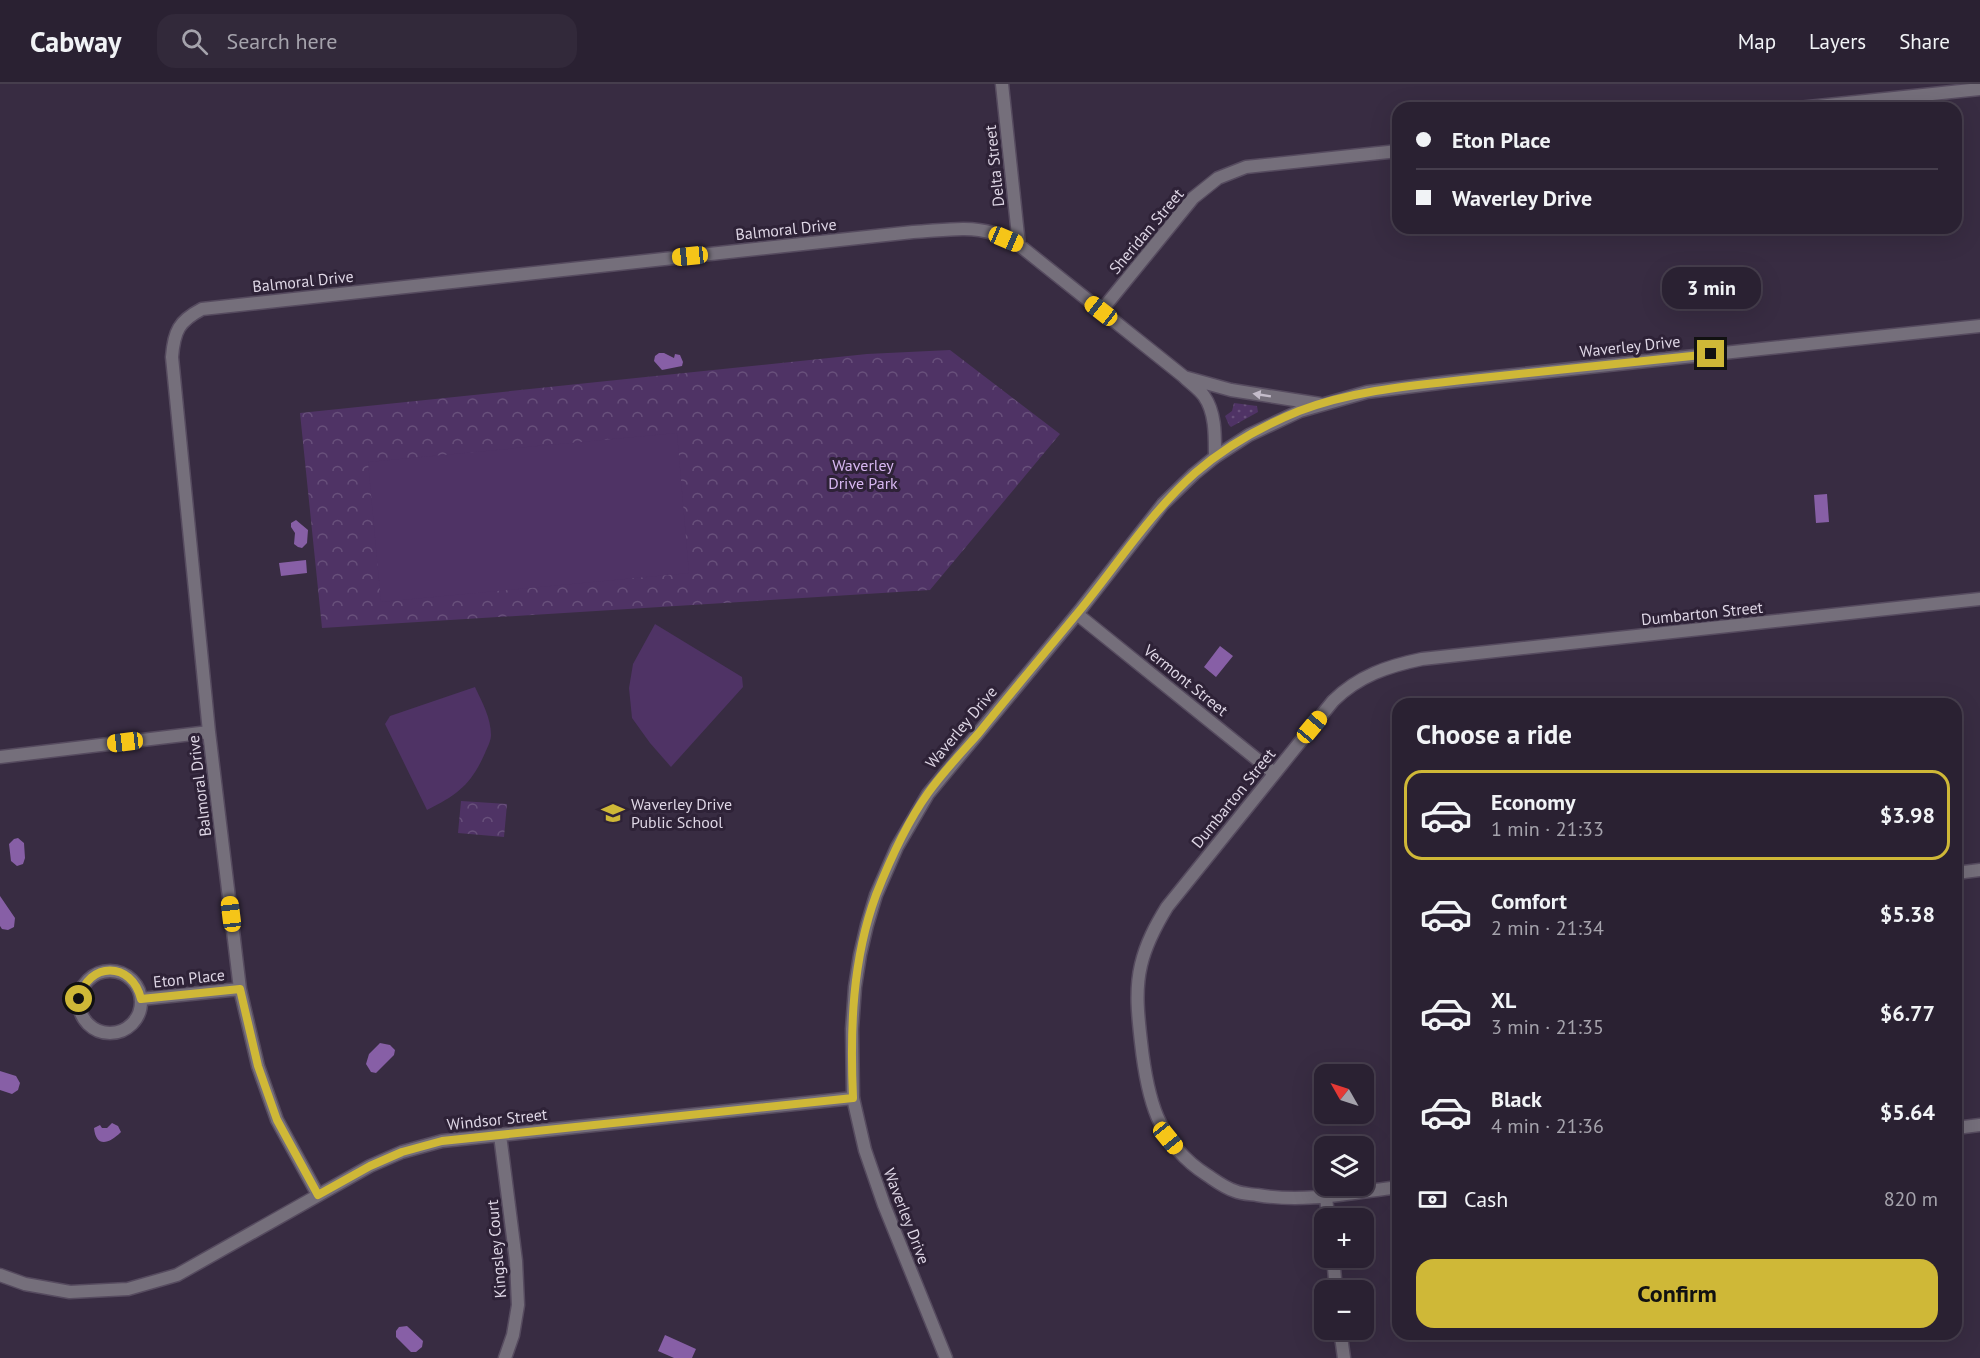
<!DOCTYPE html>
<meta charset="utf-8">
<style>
body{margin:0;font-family:"PT Sans",sans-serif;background:#32293a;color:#f1f3f6;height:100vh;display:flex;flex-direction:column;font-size:22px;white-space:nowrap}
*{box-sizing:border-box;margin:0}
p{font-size:20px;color:#a5a3ac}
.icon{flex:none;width:33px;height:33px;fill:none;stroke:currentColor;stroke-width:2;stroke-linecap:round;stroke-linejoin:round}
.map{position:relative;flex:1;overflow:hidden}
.panel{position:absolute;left:1392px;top:614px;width:570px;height:642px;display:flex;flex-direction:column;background:#2a2132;border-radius:18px;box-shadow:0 6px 24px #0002,0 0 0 2px #463e4d}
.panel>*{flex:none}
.banner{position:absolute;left:1392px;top:18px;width:570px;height:132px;border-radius:18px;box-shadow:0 6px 24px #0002,0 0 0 2px #463e4d;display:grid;align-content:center;height:132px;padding:0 24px;background:#2a2132}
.needle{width:39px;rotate:309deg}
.controls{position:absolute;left:1314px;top:980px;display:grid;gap:12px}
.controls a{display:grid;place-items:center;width:60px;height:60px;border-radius:12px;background:#2a2132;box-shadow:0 6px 24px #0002,0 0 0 2px #463e4d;font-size:30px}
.end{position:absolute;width:27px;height:27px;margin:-14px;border:8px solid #cfb837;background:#111;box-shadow:0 0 0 3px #111}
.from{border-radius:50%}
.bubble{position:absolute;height:42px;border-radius:18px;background:#2a2132;box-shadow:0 6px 24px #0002,0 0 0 2px #463e4d;font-size:20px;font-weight:700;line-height:42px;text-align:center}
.car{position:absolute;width:18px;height:36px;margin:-18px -9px;border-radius:8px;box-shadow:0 0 4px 2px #0007;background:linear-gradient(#f5c518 24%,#345 0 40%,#f5c518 0 76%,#345 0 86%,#f5c518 0)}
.banner b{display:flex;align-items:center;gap:21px;height:57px;font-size:22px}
.banner b+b{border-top:2px solid #463e4d}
.banner i{width:15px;height:15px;background:#f1f3f6}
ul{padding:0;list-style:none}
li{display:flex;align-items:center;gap:18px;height:90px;margin:0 12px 9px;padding:0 12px;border:3px solid transparent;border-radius:18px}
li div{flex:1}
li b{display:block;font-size:22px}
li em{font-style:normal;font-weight:700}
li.selected{border-color:#cfb837}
li>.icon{width:54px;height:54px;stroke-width:1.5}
h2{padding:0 24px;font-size:27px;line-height:72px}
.pay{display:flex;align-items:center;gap:15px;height:66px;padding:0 24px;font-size:22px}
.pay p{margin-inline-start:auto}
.action{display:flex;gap:12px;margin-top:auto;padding:12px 24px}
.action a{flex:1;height:69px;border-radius:18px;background:#cfb837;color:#111;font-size:24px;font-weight:700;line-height:69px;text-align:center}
header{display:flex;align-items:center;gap:36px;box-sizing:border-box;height:84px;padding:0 30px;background:#2a2132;border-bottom:2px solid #463e4d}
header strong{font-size:28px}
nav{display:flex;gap:33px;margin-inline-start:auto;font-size:21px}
.search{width:420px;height:54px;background:#32293a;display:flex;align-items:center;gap:15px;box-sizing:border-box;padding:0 21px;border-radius:18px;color:#a5a3ac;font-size:22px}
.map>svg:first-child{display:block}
.grass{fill:url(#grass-dots)}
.park{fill:url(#park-crowns)}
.pitch{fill:#4f3365}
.water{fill:#875fa6}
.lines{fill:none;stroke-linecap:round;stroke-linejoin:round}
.minor-casing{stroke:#564b5f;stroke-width:15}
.tertiary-casing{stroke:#564b5f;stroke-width:15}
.minor{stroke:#756f7b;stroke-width:12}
.tertiary{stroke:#756f7b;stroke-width:12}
.oneway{fill:#c4bcca}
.route{stroke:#cfb837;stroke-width:8}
.labels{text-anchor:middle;stroke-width:6;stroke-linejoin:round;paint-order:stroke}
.street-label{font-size:16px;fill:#ded6e5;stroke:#2e2237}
.park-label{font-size:16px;fill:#d7b7f1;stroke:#2e2237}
.poi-label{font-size:16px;fill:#ded6e5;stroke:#2e2237;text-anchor:start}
</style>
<header>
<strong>Cabway</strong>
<div class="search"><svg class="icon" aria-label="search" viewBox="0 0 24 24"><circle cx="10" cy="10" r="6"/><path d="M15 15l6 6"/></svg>Search here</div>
<nav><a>Map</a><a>Layers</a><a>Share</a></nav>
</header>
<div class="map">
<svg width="1980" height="1274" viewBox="0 0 1980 1274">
<defs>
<pattern id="grass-dots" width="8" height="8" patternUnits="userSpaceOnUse" patternTransform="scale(1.5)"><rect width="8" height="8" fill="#4f3365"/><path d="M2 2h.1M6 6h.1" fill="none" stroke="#68507b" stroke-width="1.8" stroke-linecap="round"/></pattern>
<pattern id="park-crowns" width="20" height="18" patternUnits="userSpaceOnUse" patternTransform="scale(1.5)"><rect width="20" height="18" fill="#4f3365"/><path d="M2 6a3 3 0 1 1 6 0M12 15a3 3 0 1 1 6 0" fill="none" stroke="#68507b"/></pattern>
</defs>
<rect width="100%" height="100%" fill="#382c42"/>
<path class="grass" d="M1234 319 1257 322 1258 328 1231 343 1229 341 1225 332 1232 327Z"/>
<path class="park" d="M950 266 1060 350 930 506 322 544 300 329 867 270Z
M461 717 507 720 504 753 458 749Z"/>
<path class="pitch" d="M677 349 689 489 381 518 368 378Z
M655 540 742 593 743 603 671 683 650 659 632 634 629 604 633 580Z
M475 603C482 618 491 634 491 651 491 657 487 664 485 669 471 701 457 711 427 726L385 640 390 632Z"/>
<path class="water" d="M659 269H664L674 274 675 270 680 271 683 278 682 282 662 286 654 277 655 272Z
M1827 410 1829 438 1816 439 1814 411Z
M296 436 308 446 307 459 302 464 298 463 294 460 295 449 291 443V439Z
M306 476 307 489 281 492 279 479Z
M1220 562 1233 572 1216 593 1204 583Z
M18 754 24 759 25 774 23 780 17 782 11 777 9 760 14 755Z
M0 812 15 834 14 843 8 846 2 845 0 842Z
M380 959 390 961 395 966 394 971 376 989 371 988 366 980 369 970Z
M0 987 16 992 20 999 18 1006 12 1010 0 1006Z
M112 1039 118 1042 121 1048C109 1060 96 1064 94 1044L100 1041 102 1044H107Z
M407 1242 423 1257 422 1263 416 1268H411L396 1253V1247L399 1243Z
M665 1251 696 1265 692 1274H674L658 1267Z"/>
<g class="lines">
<g class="minor-casing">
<path id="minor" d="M1002 0 1019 161
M1799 24 1980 5
M1101 227 1193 114 1218 94 1246 83 1398 67
M1184 293 1231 306 1320 320
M1077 530 1274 689
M0 673 209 648
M1956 789 1980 786
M79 918a31 31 0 1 1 62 0a31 31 0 1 1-62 0Z
M141 915 240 905
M1956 1044 1980 1041
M500 1051 516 1177 518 1221 513 1251 505 1274
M1398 1103C1351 1109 1304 1119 1257 1111 1250 1110 1242 1110 1235 1107 1225 1104 1216 1097 1207 1091 1157 1059 1147 1013 1141 958 1138 932 1135 906 1141 881 1146 859 1156 841 1167 823L1333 617C1358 592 1388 582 1422 575L1980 515
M318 1111 277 1036 258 982 240 905 209 648 172 273C174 247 179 237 202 225L913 148C939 147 968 141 993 149 1002 152 1011 157 1019 161L1183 292C1190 299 1199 305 1204 312 1216 329 1215 353 1215 373
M1326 1112 1328 1134
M1333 1173 1336 1206
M0 1191 25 1200 70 1208 128 1205 177 1191 370 1082 402 1068 442 1057 853 1014
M1340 1245 1344 1274"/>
</g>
<g class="tertiary-casing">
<path id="tertiary" d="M946 1274 884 1121 865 1066 853 1014 852 945 855 903 860 871 867 841 876 811 897 763 928 710 1077 530 1163 420 1194 390 1215 373 1249 351 1300 327 1367 308 1447 298 1980 242"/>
</g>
<use href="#minor" class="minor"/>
<use href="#tertiary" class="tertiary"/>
</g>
<defs><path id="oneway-solid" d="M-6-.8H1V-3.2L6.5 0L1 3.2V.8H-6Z" transform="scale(1.5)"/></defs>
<use class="oneway" href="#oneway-solid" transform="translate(1262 311) rotate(-171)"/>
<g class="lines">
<path class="route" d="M79 915C88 877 132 877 141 915L240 905 258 982 277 1036 318 1111 370 1082 402 1068 442 1057 853 1014C850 946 852 876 876 811 889 778 908 737 928 709 943 688 961 669 978 650 1010 610 1043 571 1076 531 1115 484 1149 430 1195 389 1225 363 1262 342 1299 327 1357 305 1420 301 1481 294 1558 286 1634 278 1711 270"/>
</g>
<defs>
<g id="school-bare" transform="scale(1.8)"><path d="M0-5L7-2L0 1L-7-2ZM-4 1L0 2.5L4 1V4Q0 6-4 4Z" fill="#cfb837" stroke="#2e2237" stroke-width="2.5" paint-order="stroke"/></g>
</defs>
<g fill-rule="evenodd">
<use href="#school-bare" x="613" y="729"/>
</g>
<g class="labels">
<g class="street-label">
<text transform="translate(994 82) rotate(-96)" y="6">Delta Street</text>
<text transform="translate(786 145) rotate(-6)" y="6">Balmoral Drive</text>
<text transform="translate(1146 147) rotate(-50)" y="6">Sheridan Street</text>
<text transform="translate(303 197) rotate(-6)" y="6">Balmoral Drive</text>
<text transform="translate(1630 262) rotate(-6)" y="6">Waverley Drive</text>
<text transform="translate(1702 529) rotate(-6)" y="6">Dumbarton Street</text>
<text transform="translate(1186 596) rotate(39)" y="6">Vermont Street</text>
<text transform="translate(961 643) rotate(-50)" y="6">Waverley Drive</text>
<text transform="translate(199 702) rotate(-97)" y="6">Balmoral Drive</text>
<text transform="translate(1233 714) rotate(-51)" y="6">Dumbarton Street</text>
<text transform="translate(189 894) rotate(-6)" y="6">Eton Place</text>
<text transform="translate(497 1035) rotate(-6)" y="6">Windsor Street</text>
<text transform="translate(907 1132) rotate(69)" y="6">Waverley Drive</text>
<text transform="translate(496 1165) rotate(-95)" y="6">Kingsley Court</text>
</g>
<g class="park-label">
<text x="863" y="387">Waverley<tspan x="863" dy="18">Drive Park</tspan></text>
</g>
<g class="poi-label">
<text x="631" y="726">Waverley Drive<tspan x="631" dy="18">Public School</tspan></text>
</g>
</g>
</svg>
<div class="controls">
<a><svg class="needle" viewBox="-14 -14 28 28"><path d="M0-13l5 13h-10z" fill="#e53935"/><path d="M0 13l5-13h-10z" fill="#a5a3ac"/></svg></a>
<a><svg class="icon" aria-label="layers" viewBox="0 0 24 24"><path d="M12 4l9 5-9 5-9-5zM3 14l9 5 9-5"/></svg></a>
<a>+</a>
<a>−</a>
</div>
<i class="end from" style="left:79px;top:915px"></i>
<i class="end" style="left:1711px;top:270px"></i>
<div class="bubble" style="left:1662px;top:183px;width:99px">3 min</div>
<i class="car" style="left:1006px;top:155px;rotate:113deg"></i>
<i class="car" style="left:690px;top:172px;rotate:264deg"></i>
<i class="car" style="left:1101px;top:227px;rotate:308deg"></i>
<i class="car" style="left:1312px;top:643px;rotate:40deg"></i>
<i class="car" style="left:125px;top:658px;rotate:263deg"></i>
<i class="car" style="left:231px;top:830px;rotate:353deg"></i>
<i class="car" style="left:1168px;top:1054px;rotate:141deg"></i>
<div class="banner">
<b><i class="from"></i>Eton Place</b>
<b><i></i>Waverley Drive</b>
</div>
<section class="panel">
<h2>Choose a ride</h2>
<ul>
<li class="selected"><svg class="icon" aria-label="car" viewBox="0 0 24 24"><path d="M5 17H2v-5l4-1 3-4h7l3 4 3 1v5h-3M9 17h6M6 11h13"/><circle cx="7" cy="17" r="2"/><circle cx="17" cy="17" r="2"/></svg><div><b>Economy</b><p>1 min · 21:33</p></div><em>$3.98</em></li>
<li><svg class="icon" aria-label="car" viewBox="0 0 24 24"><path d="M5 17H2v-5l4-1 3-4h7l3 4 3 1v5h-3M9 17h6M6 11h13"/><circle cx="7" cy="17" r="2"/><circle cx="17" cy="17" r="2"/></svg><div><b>Comfort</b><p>2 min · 21:34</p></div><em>$5.38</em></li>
<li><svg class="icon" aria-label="car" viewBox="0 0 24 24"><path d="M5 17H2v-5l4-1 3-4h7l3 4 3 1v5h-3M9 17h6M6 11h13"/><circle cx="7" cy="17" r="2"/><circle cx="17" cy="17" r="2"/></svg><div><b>XL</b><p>3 min · 21:35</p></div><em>$6.77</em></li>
<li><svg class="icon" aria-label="car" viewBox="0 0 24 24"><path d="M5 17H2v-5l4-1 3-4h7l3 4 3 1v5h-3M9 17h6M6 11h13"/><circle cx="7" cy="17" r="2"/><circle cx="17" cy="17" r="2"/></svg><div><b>Black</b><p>4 min · 21:36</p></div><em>$5.64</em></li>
</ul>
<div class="pay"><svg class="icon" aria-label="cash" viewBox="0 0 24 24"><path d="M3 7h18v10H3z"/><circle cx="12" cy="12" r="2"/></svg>Cash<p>820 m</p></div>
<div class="action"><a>Confirm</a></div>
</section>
</div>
